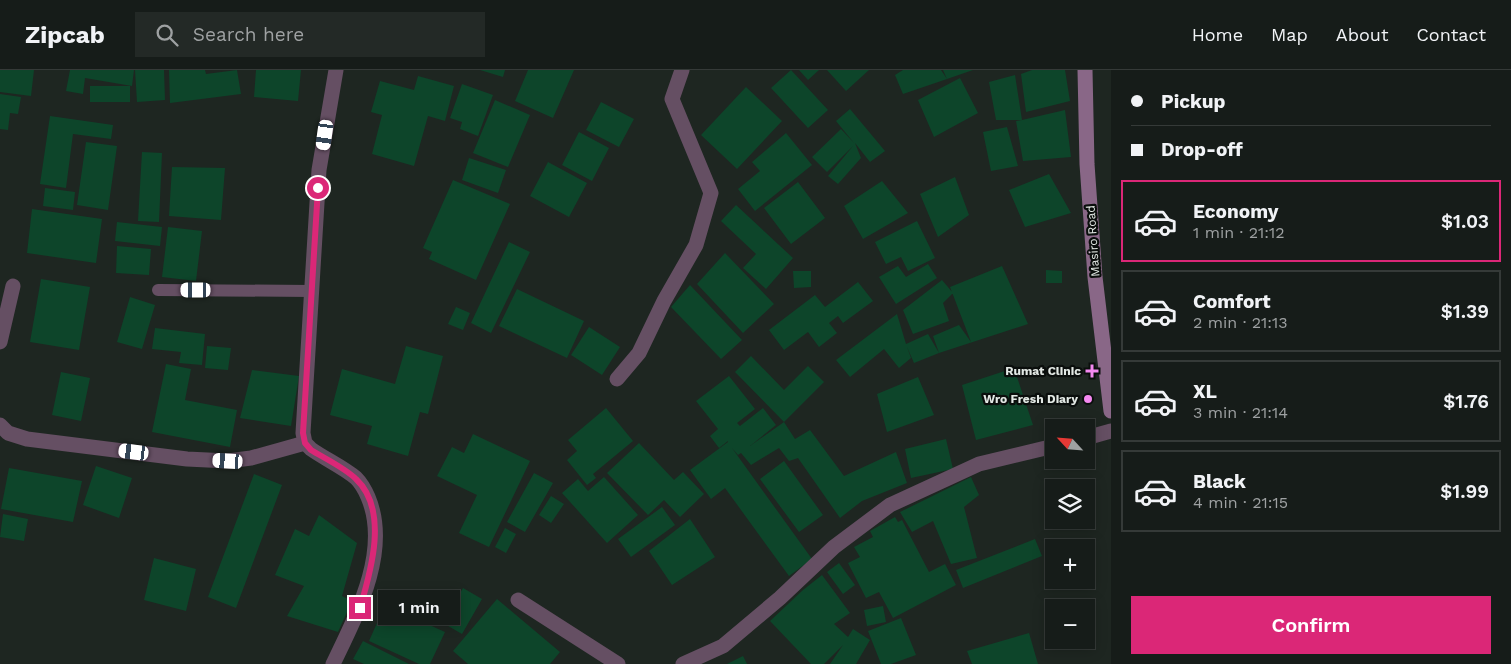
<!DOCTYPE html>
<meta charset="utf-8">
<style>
body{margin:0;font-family:"Work Sans",sans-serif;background:#232926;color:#f1f3f6;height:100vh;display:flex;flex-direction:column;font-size:19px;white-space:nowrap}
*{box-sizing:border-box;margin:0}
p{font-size:16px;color:#9ea1a2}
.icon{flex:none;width:28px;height:28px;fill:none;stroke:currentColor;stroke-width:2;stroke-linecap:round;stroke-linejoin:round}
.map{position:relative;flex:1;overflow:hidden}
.drawer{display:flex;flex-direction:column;background:#161c19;width:400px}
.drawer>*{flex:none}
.top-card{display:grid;align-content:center;height:110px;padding:0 20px;background:#161c19}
.needle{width:32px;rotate:296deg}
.fabs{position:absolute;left:1045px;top:349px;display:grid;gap:10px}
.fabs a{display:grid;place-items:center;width:50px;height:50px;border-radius:0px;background:#161c19;box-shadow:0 2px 12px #0003,0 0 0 1px #353a38;font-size:25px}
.end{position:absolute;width:22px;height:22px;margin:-11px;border:6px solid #db2777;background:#fff;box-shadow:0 0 0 2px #fff}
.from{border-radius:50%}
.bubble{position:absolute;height:35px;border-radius:0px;background:#161c19;box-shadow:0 2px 12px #0003,0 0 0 1px #353a38;font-size:16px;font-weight:600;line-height:35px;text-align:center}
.car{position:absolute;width:15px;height:30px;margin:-15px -8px;border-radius:6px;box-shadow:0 0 4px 1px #0007;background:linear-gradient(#fff 24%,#345 0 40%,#fff 0 76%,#345 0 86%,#fff 0)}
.top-card b{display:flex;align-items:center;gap:18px;height:48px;font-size:19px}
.top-card b+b{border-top:1px solid #353a38}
.top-card i{width:12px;height:12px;background:#f1f3f6}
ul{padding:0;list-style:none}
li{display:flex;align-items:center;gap:15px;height:82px;margin:0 10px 8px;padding:0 10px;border:2px solid #353a38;border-radius:0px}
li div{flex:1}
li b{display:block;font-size:19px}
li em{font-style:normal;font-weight:600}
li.active{border-color:#db2777}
li>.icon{width:45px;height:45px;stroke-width:1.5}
.primary-button{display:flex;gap:10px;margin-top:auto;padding:10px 20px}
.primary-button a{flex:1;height:58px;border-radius:0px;background:#db2777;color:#fff;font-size:20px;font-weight:600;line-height:58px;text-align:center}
header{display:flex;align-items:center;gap:30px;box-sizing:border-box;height:70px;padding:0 25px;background:#161c19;border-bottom:1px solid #353a38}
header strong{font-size:24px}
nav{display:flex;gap:28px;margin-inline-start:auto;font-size:18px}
.search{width:350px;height:45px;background:#232926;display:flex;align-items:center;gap:12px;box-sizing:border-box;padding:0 18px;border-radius:0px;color:#9ea1a2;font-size:19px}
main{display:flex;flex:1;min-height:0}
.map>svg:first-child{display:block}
.building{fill:#0d452a}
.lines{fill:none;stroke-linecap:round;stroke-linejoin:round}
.service{stroke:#654f63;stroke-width:12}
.minor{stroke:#654f63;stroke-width:15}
.secondary{stroke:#896787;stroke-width:15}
.route{stroke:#db2777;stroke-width:6}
.poi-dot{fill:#f489f0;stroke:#0a0e0c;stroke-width:2}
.labels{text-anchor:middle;stroke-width:4.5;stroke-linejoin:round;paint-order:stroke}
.street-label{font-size:12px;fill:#e3e9e5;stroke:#0a0e0c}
.poi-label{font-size:12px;font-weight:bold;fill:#e3e9e5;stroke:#0a0e0c;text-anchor:end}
</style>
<header>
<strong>Zipcab</strong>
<div class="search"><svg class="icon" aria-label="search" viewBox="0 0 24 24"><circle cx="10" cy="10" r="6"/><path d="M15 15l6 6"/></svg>Search here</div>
<nav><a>Home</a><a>Map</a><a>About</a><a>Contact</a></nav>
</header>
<main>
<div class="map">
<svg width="1111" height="594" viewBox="0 0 1111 594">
<rect width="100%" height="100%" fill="#1e2621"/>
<path class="building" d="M0 0H34L31 26 0 22Z
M70 0H134L132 16 85 8 83 24 66 21Z
M135 0H164L165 30 137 32Z
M169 0H205L206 4 237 0 241 24 170 33Z
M256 0H301L298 31 254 27Z
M480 0H505L503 7Z
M528 0H574L553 48 515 31Z
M791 0 828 40 808 58 771 18Z
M799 0H819L808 10Z
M827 0H869L846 21Z
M903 0H941L947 9 903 24 895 5Z
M943 0H973L947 9Z
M1032 0H1065L1070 31 1026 42 1021 4Z
M1015 5 1022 50 1065 40 1071 87 1023 91 1016 51 1022 50H996L989 12Z
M418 6 454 16 445 51 428 46 414 96 372 84 382 45 371 42 380 11 414 20Z
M960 8 978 43 934 67 918 30Z
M462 14 493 25 478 66 460 59 462 52 450 48Z
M90 16H130V32H90Z
M746 17 782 51 737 99 701 65Z
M0 24 21 27 18 44 10 43 8 60 0 59Z
M495 30 530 45 508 97 473 83Z
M601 32 634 49 619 77 586 60Z
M850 39 885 81 870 92 855 73 861 88 838 114 828 106 853 76 827 102 812 87 841 59 854 73 836 51Z
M50 46 113 55 111 69 73 64 66 118 40 114Z
M1007 57 1018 96 991 101 983 62Z
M579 62 609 78 592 111 562 95Z
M786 63 812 95 755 141 738 119 760 101 752 92Z
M86 72 117 76 108 140 77 135Z
M142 82 162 83 159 152 138 151Z
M469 88 506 100 498 123 462 110Z
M548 92 587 113 569 147 530 126Z
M172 97 225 98 221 150 169 146Z
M1049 104 1071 143 1025 157 1009 120Z
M955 107 969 145 938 167 920 124Z
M453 110 510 134 476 210 429 189 432 182 423 178Z
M882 111 908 143 863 169 844 136Z
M798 112 825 148 791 174 764 138Z
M45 118 75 122 73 140 43 136Z
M736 135 793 188 766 219 743 198 756 184 721 151Z
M32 139 102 149 96 193 27 183Z
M917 151 935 188 908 201 901 187 886 194 875 172Z
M117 152 162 157 160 176 115 171Z
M168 157 202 161 196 211 162 207Z
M509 172 530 182 491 263 471 253Z
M117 176 151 179 149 205 116 203Z
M725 183 774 234 743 263 697 214Z
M928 194 937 208 896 234 879 207 898 196 906 207Z
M1002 196 1028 254 939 283 933 266 959 255 971 272 950 217Z
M1046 200 1062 201V213H1046Z
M793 201H811V217L794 218Z
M41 209 90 217 79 280 30 272Z
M942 210 953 223 943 233 949 251 913 264 903 240Z
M858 212 873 231 843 253 838 246 829 253 837 263 819 277 808 262 784 280 769 260 815 225 825 237Z
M690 215 742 270 721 289 671 237Z
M517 219 584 251 567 288 499 256Z
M130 227 155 235 142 279 117 272Z
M456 237 470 243 463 260 448 254Z
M897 244 906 274 928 264 939 283 914 293 907 277 911 288 899 298 884 279 850 307 836 290Z
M589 257 620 277 602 305 571 285Z
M155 258 205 264 202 295 179 293 181 282 152 279Z
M207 276 231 278 228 300 205 298Z
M406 276 443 286 428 344 420 342 408 386 367 374 372 356 330 345 342 299 395 314Z
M751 286 784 320 808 296 824 312 784 352 735 302Z
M166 294 191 299 185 330 237 340 230 377 152 362Z
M1014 298 1033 355 976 370 962 315Z
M252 300 299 306 291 356 240 348Z
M61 302 90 308 81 351 52 345Z
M729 306 755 339 737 353 740 356 763 338 776 355 750 376 784 352 795 369 810 360 844 406 896 382 907 413 862 431 840 448 798 388 789 391 779 378 751 395 741 383 738 385 732 378 812 489 789 506 725 418 711 429 690 400 728 372V371L719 378 710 366 718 359 696 331Z
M918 307 934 345 887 362 877 324Z
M606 338 633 371 593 404 596 408 587 415 567 390 577 381 568 370Z
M473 364 530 391 489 477 459 463 477 425 437 406 452 377 464 383Z
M946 369 953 399 911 408 905 379Z
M639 373 674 410 683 402 704 424 680 447 664 430 648 445 607 403Z
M784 391 823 445 799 462 760 409Z
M96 396 132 408 119 448 83 435Z
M9 398 82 411 73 452 1 439Z
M534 403 553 413 525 462 507 452Z
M254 404 282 415 236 538 208 527Z
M604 407 638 445 607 473 562 423 578 409 588 421Z
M971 407 979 425 964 437 977 488 951 494 933 451 912 462 900 442Z
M551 426 564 434 551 453 539 445Z
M662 437 675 455 631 487 618 469Z
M3 444 28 449 24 471 0 467Z
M319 445 357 473 342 526 352 531 338 562 287 546 304 516 275 505 295 459 309 466Z
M895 447 898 452 902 450 929 502 945 494 956 515 893 548 879 522 866 528 848 493 860 487 854 477 873 467 870 461Z
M690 449 715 487 672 515 649 481Z
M505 458 516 464 506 483 495 477Z
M1035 469 1042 486 963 518 956 500Z
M154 488 196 499 186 541 144 530Z
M839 493 855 515 843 524 827 502Z
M822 505 850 543 834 554 848 567 853 559 870 570 856 594H830L843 575 824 594H811L770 551 803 520Z
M1065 510H1087V517H1064Z
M463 518 482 529 462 564 443 553Z
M497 529 560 582 550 594H468L453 581Z
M385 535 445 562 430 594H419L369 571Z
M883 536 886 552 867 556 864 540Z
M901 548 916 585 891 594H881L868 561Z
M1029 563 1038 594H972L967 581Z
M363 571 409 594H364L353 589Z
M743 586 747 594H727Z"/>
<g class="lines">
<path class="service" d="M158 220 312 221"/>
<path class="minor" d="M0 272 13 216
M617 309 639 283 664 231 696 175 711 123 672 29 682 0
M0 355 8 363 27 369 187 389 228 391 251 388 305 373
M1086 368 1111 361
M518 530 618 594
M333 594C356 546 391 481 368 427 365 420 361 413 356 408 343 397 325 389 311 379L305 373 303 363 319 100 336 0
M683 594 723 576 780 528 834 477 890 435 979 394 1054 376"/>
<path class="secondary" d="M1085 0 1087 94 1095 207 1111 341"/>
</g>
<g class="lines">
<path class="route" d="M318 118 303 363 305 373 311 380C324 388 345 398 356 409 389 440 371 501 360 538"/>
</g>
<g class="poi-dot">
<path d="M1089.5 293.5h5v5h5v5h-5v5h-5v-5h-5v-5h5z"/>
<circle cx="1088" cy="329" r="5"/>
</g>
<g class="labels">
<g class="street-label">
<text transform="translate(1093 171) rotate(-94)" y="4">Masiro Road</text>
</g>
<g class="poi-label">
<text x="1081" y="305">Rumat Clinic</text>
<text x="1078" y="333">Wro Fresh Diary</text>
</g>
</g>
</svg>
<div class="fabs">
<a><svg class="needle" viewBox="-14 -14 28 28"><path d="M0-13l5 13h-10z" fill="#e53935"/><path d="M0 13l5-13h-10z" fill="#9ea1a2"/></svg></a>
<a><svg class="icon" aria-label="layers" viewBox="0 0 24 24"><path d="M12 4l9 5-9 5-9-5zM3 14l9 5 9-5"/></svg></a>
<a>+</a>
<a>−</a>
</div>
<i class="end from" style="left:318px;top:118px"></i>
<i class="end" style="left:360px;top:538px"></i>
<div class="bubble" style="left:378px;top:520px;width:82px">1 min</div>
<i class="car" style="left:325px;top:65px;rotate:188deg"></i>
<i class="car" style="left:196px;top:220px;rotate:270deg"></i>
<i class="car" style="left:134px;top:382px;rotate:277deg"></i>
<i class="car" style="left:228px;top:391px;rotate:273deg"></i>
</div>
<section class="drawer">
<div class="top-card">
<b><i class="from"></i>Pickup</b>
<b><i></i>Drop-off</b>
</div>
<ul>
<li class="active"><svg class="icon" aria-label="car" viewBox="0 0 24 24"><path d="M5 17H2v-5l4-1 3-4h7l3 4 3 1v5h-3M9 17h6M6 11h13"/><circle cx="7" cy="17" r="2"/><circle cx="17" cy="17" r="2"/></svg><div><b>Economy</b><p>1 min · 21:12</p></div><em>$1.03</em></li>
<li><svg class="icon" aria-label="car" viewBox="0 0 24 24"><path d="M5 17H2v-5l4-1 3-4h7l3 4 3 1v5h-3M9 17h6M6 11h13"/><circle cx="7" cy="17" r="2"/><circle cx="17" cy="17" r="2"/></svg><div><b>Comfort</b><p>2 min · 21:13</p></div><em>$1.39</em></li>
<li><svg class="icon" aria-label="car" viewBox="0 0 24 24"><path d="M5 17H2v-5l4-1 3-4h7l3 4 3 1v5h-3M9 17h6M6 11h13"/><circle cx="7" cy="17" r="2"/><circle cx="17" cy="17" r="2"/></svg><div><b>XL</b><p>3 min · 21:14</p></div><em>$1.76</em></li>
<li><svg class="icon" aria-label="car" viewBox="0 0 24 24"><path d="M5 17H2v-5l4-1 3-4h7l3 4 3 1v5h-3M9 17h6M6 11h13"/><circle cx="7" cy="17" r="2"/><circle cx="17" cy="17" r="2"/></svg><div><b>Black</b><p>4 min · 21:15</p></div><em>$1.99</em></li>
</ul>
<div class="primary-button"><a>Confirm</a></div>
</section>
</main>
